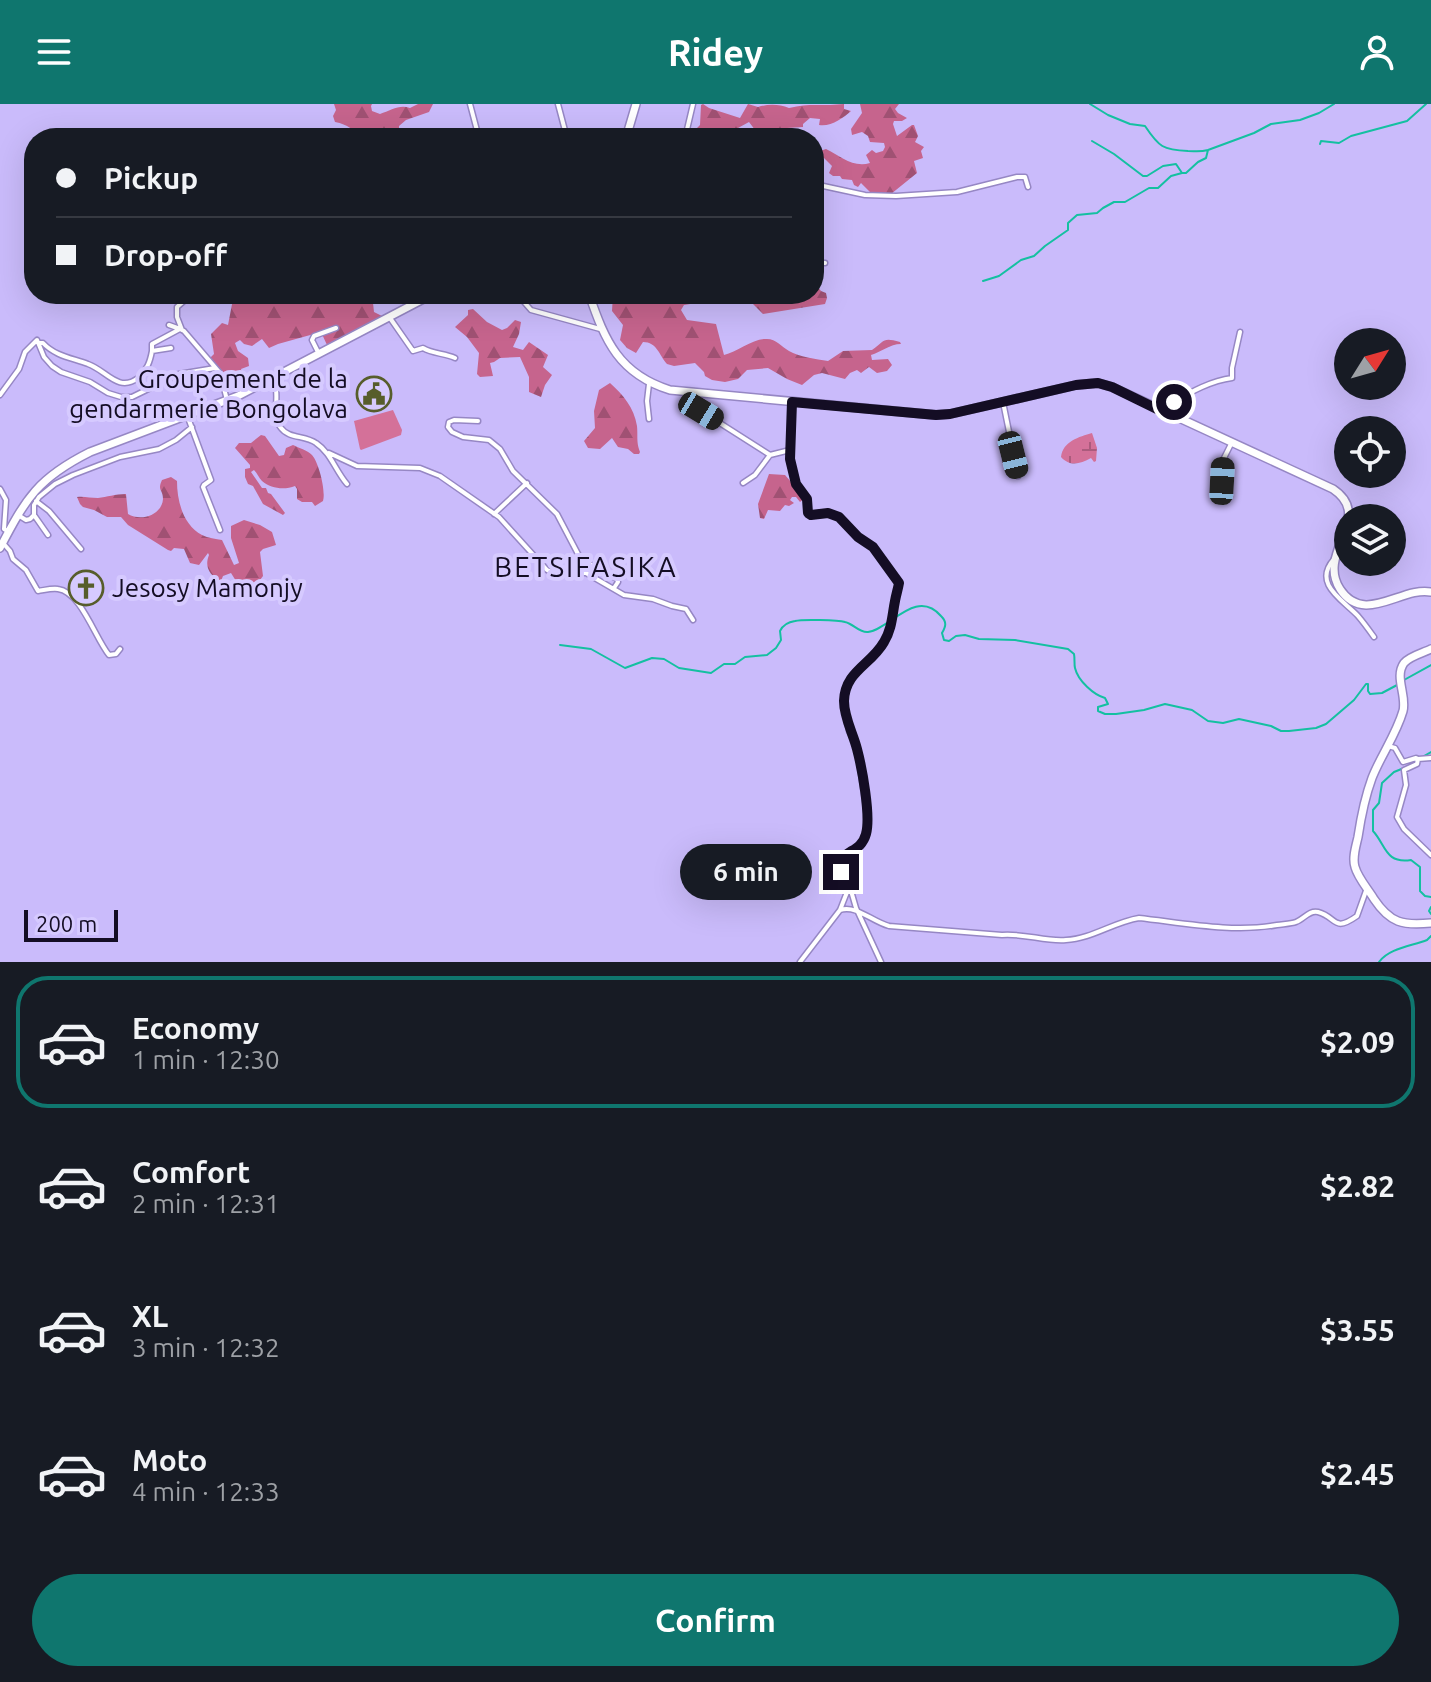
<!DOCTYPE html>
<meta charset="utf-8">
<style>
body{margin:0;font-family:Ubuntu,sans-serif;background:#20242c;color:#f1f3f6;height:100vh;display:flex;flex-direction:column;font-size:30px;white-space:nowrap}
*{box-sizing:border-box;margin:0}
p{font-size:26px;color:#9ea1a6}
.icon{flex:none;width:44px;height:44px;fill:none;stroke:currentColor;stroke-width:2;stroke-linecap:round;stroke-linejoin:round}
.map{position:relative;height:858px;overflow:hidden}
.details{display:flex;flex-direction:column;background:#171b24;flex:1}
.details>*{flex:none}
.top-card{position:absolute;left:24px;top:24px;width:800px;height:176px;border-radius:32px;box-shadow:0 8px 32px #0002;display:grid;align-content:center;height:176px;padding:0 32px;background:#171b24}
.needle{width:52px;rotate:53deg}
.tools{position:absolute;left:1334px;top:224px;display:grid;gap:16px}
.tools a{display:grid;place-items:center;width:72px;height:72px;border-radius:50%;background:#171b24;box-shadow:0 8px 32px #0002;font-size:40px}
.scale{position:absolute;left:24px;bottom:20px;width:94px;box-sizing:border-box;padding-left:8px;border:4px solid #140d24;border-top:0;font-size:22px;line-height:28px;white-space:nowrap;color:#140d24;-webkit-text-stroke:6px #d6caff;paint-order:stroke}
.end{position:absolute;width:36px;height:36px;margin:-18px;border:10px solid #140d24;background:#fff;box-shadow:0 0 0 4px #fff}
.from{border-radius:50%}
.bubble{position:absolute;height:56px;border-radius:28px;background:#171b24;box-shadow:0 8px 32px #0002;font-size:26px;font-weight:700;line-height:56px;text-align:center}
.car{position:absolute;width:24px;height:48px;margin:-24px -12px;border-radius:10px;box-shadow:0 0 6px 2px #0007;background:linear-gradient(#222 24%,#8ab4d8 0 40%,#222 0 76%,#8ab4d8 0 86%,#222 0)}
.top-card b{display:flex;align-items:center;gap:28px;height:76px;font-size:30px}
.top-card b+b{border-top:2px solid #363941}
.top-card i{width:20px;height:20px;background:#f1f3f6}
ul{padding:14px 0 0;list-style:none}
li{display:flex;align-items:center;gap:24px;height:132px;margin:0 16px 12px;padding:0 16px;border:4px solid transparent;border-radius:32px}
li div{flex:1}
li b{display:block;font-size:30px}
li em{font-style:normal;font-weight:700}
li.active{border-color:#0f766e}
li>.icon{width:72px;height:72px;stroke-width:1.5}
.cta{display:flex;gap:16px;margin-top:auto;padding:16px 32px}
.cta a{flex:1;height:92px;border-radius:48px;background:#0f766e;color:#fff;font-size:32px;font-weight:700;line-height:92px;text-align:center}
header{display:flex;justify-content:space-between;align-items:center;height:104px;padding:0 32px;background:#0f766e;color:#fff;font-size:36px;font-weight:700}
.map>svg:first-child{display:block}
.forest{fill:url(#forest-firs)}
.wetland{fill:url(#wetland-marsh)}
.park{fill:#d47199}
.lines{fill:none;stroke-linecap:round;stroke-linejoin:round}
.stream{stroke:#14c0a1;stroke-width:2}
.street-casing{stroke:#9687c4;stroke-width:7}
.secondary-casing{stroke:#9687c4;stroke-width:10}
.street{stroke:#fff;stroke-width:4}
.secondary{stroke:#fff;stroke-width:7}
.route{stroke:#140d24;stroke-width:10}
.labels{text-anchor:middle;stroke-width:8;stroke-linejoin:round;paint-order:stroke}
.poi-label{font-size:26px;fill:#140d24;stroke:#d6caff;text-anchor:end}
.neighbourhood-label{font-size:28px;letter-spacing:2px;fill:#140d24;stroke:#d6caff}
</style>
<header><svg class="icon" aria-label="menu" viewBox="0 0 24 24"><path d="M4 6h16M4 12h16M4 18h16"/></svg>Ridey<svg class="icon" aria-label="person" viewBox="0 0 24 24"><circle cx="12" cy="8" r="4"/><path d="M4 21q1-7 8-7t8 7"/></svg></header>
<div class="map">
<svg width="1431" height="858" viewBox="0 0 1431 858">
<defs>
<pattern id="forest-firs" width="22" height="20" patternUnits="userSpaceOnUse" patternTransform="scale(2)"><rect width="22" height="20" fill="#c6648d"/><path d="M5 1l3.5 6h-7zM16 11l3.5 6h-7z" fill="#a05173"/></pattern>
<pattern id="wetland-marsh" width="20" height="14" patternUnits="userSpaceOnUse" patternTransform="scale(2)"><rect width="20" height="14" fill="#d47199"/><path d="M1 5h8M5 5V1M11 12h8M15 12V8" fill="none" stroke="#ab5b7d"/></pattern>
</defs>
<rect width="100%" height="100%" fill="#cabbfb"/>
<path class="forest" d="M330 0H372L371 2 372 7 380 10C391 6 400 0 410 4L418 0H433L429 8 406 16 399 22V34H371L368 28C354 31 350 20 335 18L333 12 336 6 334 0Z
M703 0 709 4 740 14 748 0 758 3C768 0 779 0 789 4 805 0 814 1 830 1 835 1 839 0 844 0V5L851 7C843 14 831 23 819 21L820 15 810 14 803 20V23L787 24 782 27 781 31C764 29 761 35 749 18L738 24 743 34H695L693 28 700 21 701 1Z
M860 0H899L895 5 898 9 907 14 902 17H894L893 20 897 32 912 21H914L918 32 915 38 924 43 921 47 923 54 914 57 917 69 891 90 871 89 861 79 858 83 854 81 852 76 842 75 840 72H833L829 69 832 62 824 54H819L816 63H814V49L826 45C840 52 853 64 870 59L866 51 872 46 876 49 883 47 885 43 884 39 870 38 868 32 862 28 852 31 851 25 862 9Z
M814 178 821 187 826 189 827 194 825 200 763 210 743 190H757L761 196 767 197 774 191 782 194 784 190 793 192 795 190H814Z
M234 190H372L374 208 384 213 327 241 321 228 278 240 269 244 262 235 252 242 244 240 240 236 235 239 238 247 248 254 249 262 241 265 242 269 229 275 225 273 210 254 214 250 211 230 222 219 228 221Z
M613 190H710L709 197 684 201 681 206 687 216 716 220 724 251C737 248 754 234 767 235 776 235 782 243 789 247 799 253 816 255 828 257L843 247 872 246C885 237 882 233 900 238L901 240C890 240 881 248 871 251L872 256 888 255 892 261 887 267 877 269 869 263 861 269 857 266 850 269 845 275 822 269 814 271 802 281 787 275 768 264 747 266 738 275 725 278 712 276 705 272 704 268 695 259 674 262 667 260C659 251 657 238 643 238L636 249 627 244 620 236 623 221 612 207Z
M473 205 487 218 502 226 507 224 515 216 521 218 519 230 513 243 523 246 529 238 548 251 543 263 552 271 545 281 541 293 529 288V273L520 253 500 254 494 258 490 259 493 272 480 273 477 270 479 249 467 233 455 223 468 211V206Z
M610 279C623 291 634 303 637 322 638 332 636 338 640 348L639 350H634L628 345 618 343 612 334 600 345 588 344 584 337 595 324 594 307 599 286Z
M261 331 265 332 279 352 284 351 286 344 293 341C299 344 307 346 312 351 319 359 326 387 323 397L315 402 312 398H302L297 395V385L295 382C285 386 271 385 262 377 259 374 257 369 254 366L251 368 262 384H266L268 389 271 390 285 409 283 411 263 400 253 382 248 380 245 373V365L250 364V361L235 344 239 339H251Z
M769 370 785 371 805 394 800 398 796 393H792L790 396 794 399 789 402 785 401 780 407 768 406 764 415 760 414 758 400Z
M171 373 177 377C177 397 183 421 202 431 208 434 216 435 222 436L234 461 239 459 231 434V422L244 416 260 421 272 428 276 441 263 445 260 448 263 472 260 476 241 485 231 469 223 472 221 477C210 472 204 463 209 451L208 449 199 461 190 459 184 445 174 444 171 447 168 446 128 421 121 413H107L94 406 83 403 80 400 77 393C84 392 90 394 98 394 107 393 115 390 126 390L128 410C141 418 162 411 163 395 163 385 157 387 162 376Z"/>
<path class="wetland" d="M1092 329 1097 344 1096 357 1094 358 1091 354C1080 360 1070 363 1061 353 1063 337 1079 333 1092 329Z"/>
<path class="park" d="M393 306 402 326 401 331 361 346 360 345 354 317Z"/>
<g class="lines">
<path class="stream" d="M1090 0 1108 11 1130 20 1145 22C1159 43 1163 46 1188 47 1196 47 1200 48 1208 46
M1092 37 1114 50 1143 72H1147L1163 62 1176 60 1182 69H1186L1198 58 1206 54 1208 46 1254 29 1271 20 1300 16 1319 9 1334 0
M1320 40 1321 37 1339 39 1351 32 1407 17 1426 0
M983 177 999 172 1021 156 1034 152 1045 142 1068 126V119L1077 111 1097 109 1103 104 1114 98H1125L1149 84H1158L1171 72 1182 69
M560 541 591 545 625 564 652 554 664 555 679 564 711 569 724 560H735L745 553 767 551 776 544 781 536 780 527C783 521 788 518 795 517 802 515 838 516 845 518 854 520 859 529 868 528 889 526 916 483 941 512 947 518 946 522 942 529L944 536 949 537 956 532 965 531 979 535 1015 536 1068 545 1074 550C1075 555 1074 560 1075 564 1078 577 1094 591 1105 594L1108 600 1098 603V607L1105 610H1116L1144 606 1165 600 1192 606 1208 617 1223 619 1239 615 1271 622 1281 627H1289L1316 624 1326 620 1354 596 1366 580H1368V587L1370 590 1382 589 1399 580
M1404 576 1431 561
M1424 652 1431 648
M1404 664 1394 668 1382 679 1379 699 1373 706V727C1386 741 1385 760 1411 756L1420 763V787L1425 792 1431 793
M1431 803 1429 807 1431 810
M1379 858C1389 844 1412 842 1427 836L1431 832"/>
<g class="street-casing">
<path id="street" d="M470 0 479 34
M558 0 567 34
M685 34 693 0
M814 80 865 91 896 92 957 88 1017 73H1025L1028 83
M814 158 825 159
M517 190 531 206 600 225
M390 214 413 247 423 244C433 250 444 249 455 254
M169 221 180 225
M182 226 177 213V203L192 190
M40 239H43C55 252 72 254 88 260 106 266 118 289 138 274 147 266 150 258 152 247L171 244
M152 247V240L180 225 184 227 220 269 227 296
M319 250 312 236 314 232 336 224
M272 274C273 278 275 282 276 286 278 299 272 313 281 324 289 335 305 331 316 339 331 349 335 366 347 380
M649 280 647 297 649 315
M0 291 19 265 25 248 37 236 44 253 52 262 61 268 90 278 108 289 121 293H132L179 270 215 264
M1003 298 1018 372
M1161 305C1183 293 1207 277 1232 274V264L1240 228
M701 307 770 351 790 346 792 298
M187 311 211 376 204 381 203 383 220 426
M478 317 454 316 449 318 448 323 452 328 463 333 489 336 500 345 513 367 557 410 578 450 584 457 617 475 618 478 614 484
M790 346C791 356 791 369 796 379 803 395 807 389 808 409L811 411 828 409 839 413 858 433 873 443 899 479 890 527 876 550 861 562 850 574 844 597 849 627 857 643 868 716 863 737 850 754 845 766 856 804 881 858
M329 349 357 362 420 364 440 372 499 413 547 466 554 469H586L624 491 653 495 672 502 686 505 693 516
M1222 377 1223 356 1232 338
M743 379 755 371 770 351
M0 385 6 396 4 425 9 428
M36 397 49 407 81 445
M494 410 527 379
M18 411 26 416 30 415 34 411V401L39 393 55 380 73 371 120 353 159 345 176 336 192 323
M34 411 48 431
M3 439 10 447 13 455 26 466 38 487C45 486 52 484 58 485 81 488 95 534 109 551L116 550 120 545
M1334 455C1312 480 1343 496 1358 512 1364 519 1369 526 1374 533
M1388 642 1395 644 1403 658 1416 654 1418 655 1417 660 1404 666 1406 681 1397 713 1404 725 1431 751
M1418 655 1431 654
M847 774 839 764 838 760 846 750 854 747
M840 806C857 801 871 817 889 822L1002 831C1024 829 1046 838 1066 836 1091 835 1114 818 1139 814 1184 819 1233 829 1277 821 1283 820 1291 820 1296 818 1304 815 1309 806 1318 808 1337 813 1333 829 1357 812L1367 784
M800 858 840 806 849 783"/>
</g>
<g class="secondary-casing">
<path id="secondary" d="M626 34 636 0
M589 190C605 237 619 270 670 286L936 311 950 310 1076 281 1098 279 1112 283 1333 385C1375 413 1316 448 1340 485 1364 522 1402 482 1431 488
M0 444C26 394 38 374 90 348L238 292 433 190
M1431 545C1423 549 1410 552 1404 559 1394 573 1407 591 1403 607 1396 631 1381 651 1372 674 1365 693 1361 713 1358 733 1356 742 1352 754 1355 763 1358 774 1368 785 1374 795 1390 819 1403 822 1431 819"/>
</g>
<use href="#street" class="street"/>
<use href="#secondary" class="secondary"/>
</g>
<g class="lines">
<path class="route" d="M841 768 838 760C846 745 861 748 866 730 871 712 862 664 857 645 853 629 844 614 844 597 845 567 871 561 884 538 892 525 892 512 895 497 896 491 898 485 899 479L873 443 858 433 839 413 828 409 811 411 808 409 807 395 796 380 790 355 792 298 936 311 950 310 1076 281 1098 279 1112 283 1159 306 1174 298"/>
</g>
<defs>
<g id="civic-ring" transform="scale(1.8)"><circle r="9.5" fill="#d6caff" stroke="#575d2b" stroke-width="1.5"/><path d="M-.6-6.5H3V-4.5H.6V-3L4-1V1h2V6H-6V1h2V-1L-.6-3ZM-1.2 2.5V6h2.4V2.5Z" fill="#575d2b"/></g>
<g id="church-ring" transform="scale(1.8)"><circle r="9.5" fill="#d6caff" stroke="#575d2b" stroke-width="1.5"/><path d="M-1.2-6h2.4v3.5h3.3v2.4h-3.3V6h-2.4V-.1h-3.3v-2.4h3.3Z" fill="#575d2b"/></g>
</defs>
<g fill-rule="evenodd">
<use href="#civic-ring" x="374" y="290"/>
<use href="#church-ring" x="86" y="484"/>
</g>
<g class="labels">
<g class="poi-label">
<text x="348" y="284">Groupement de la<tspan x="348" dy="30">gendarmerie Bongolava</tspan></text>
<text x="112" y="493" text-anchor="start">Jesosy Mamonjy</text>
</g>
<g class="neighbourhood-label">
<text x="586" y="473">BETSIFASIKA</text>
</g>
</g>
</svg>
<div class="tools">
<a><svg class="needle" viewBox="-14 -14 28 28"><path d="M0-13l5 13h-10z" fill="#e53935"/><path d="M0 13l5-13h-10z" fill="#9ea1a6"/></svg></a>
<a><svg class="icon" aria-label="locate" viewBox="0 0 24 24"><circle cx="12" cy="12" r="6"/><path d="M12 2v4M12 18v4M2 12h4M18 12h4"/></svg></a>
<a><svg class="icon" aria-label="layers" viewBox="0 0 24 24"><path d="M12 4l9 5-9 5-9-5zM3 14l9 5 9-5"/></svg></a>
</div>
<div class="scale">200 m</div>
<i class="end from" style="left:1174px;top:298px"></i>
<i class="end" style="left:841px;top:768px"></i>
<div class="bubble" style="left:680px;top:740px;width:132px">6 min</div>
<i class="car" style="left:701px;top:307px;rotate:121deg"></i>
<i class="car" style="left:1013px;top:351px;rotate:166deg"></i>
<i class="car" style="left:1222px;top:377px;rotate:3deg"></i>
<div class="top-card">
<b><i class="from"></i>Pickup</b>
<b><i></i>Drop-off</b>
</div>
</div>
<section class="details">
<ul>
<li class="active"><svg class="icon" aria-label="car" viewBox="0 0 24 24"><path d="M5 17H2v-5l4-1 3-4h7l3 4 3 1v5h-3M9 17h6M6 11h13"/><circle cx="7" cy="17" r="2"/><circle cx="17" cy="17" r="2"/></svg><div><b>Economy</b><p>1 min · 12:30</p></div><em>$2.09</em></li>
<li><svg class="icon" aria-label="car" viewBox="0 0 24 24"><path d="M5 17H2v-5l4-1 3-4h7l3 4 3 1v5h-3M9 17h6M6 11h13"/><circle cx="7" cy="17" r="2"/><circle cx="17" cy="17" r="2"/></svg><div><b>Comfort</b><p>2 min · 12:31</p></div><em>$2.82</em></li>
<li><svg class="icon" aria-label="car" viewBox="0 0 24 24"><path d="M5 17H2v-5l4-1 3-4h7l3 4 3 1v5h-3M9 17h6M6 11h13"/><circle cx="7" cy="17" r="2"/><circle cx="17" cy="17" r="2"/></svg><div><b>XL</b><p>3 min · 12:32</p></div><em>$3.55</em></li>
<li><svg class="icon" aria-label="car" viewBox="0 0 24 24"><path d="M5 17H2v-5l4-1 3-4h7l3 4 3 1v5h-3M9 17h6M6 11h13"/><circle cx="7" cy="17" r="2"/><circle cx="17" cy="17" r="2"/></svg><div><b>Moto</b><p>4 min · 12:33</p></div><em>$2.45</em></li>
</ul>
<div class="cta"><a>Confirm</a></div>
</section>
